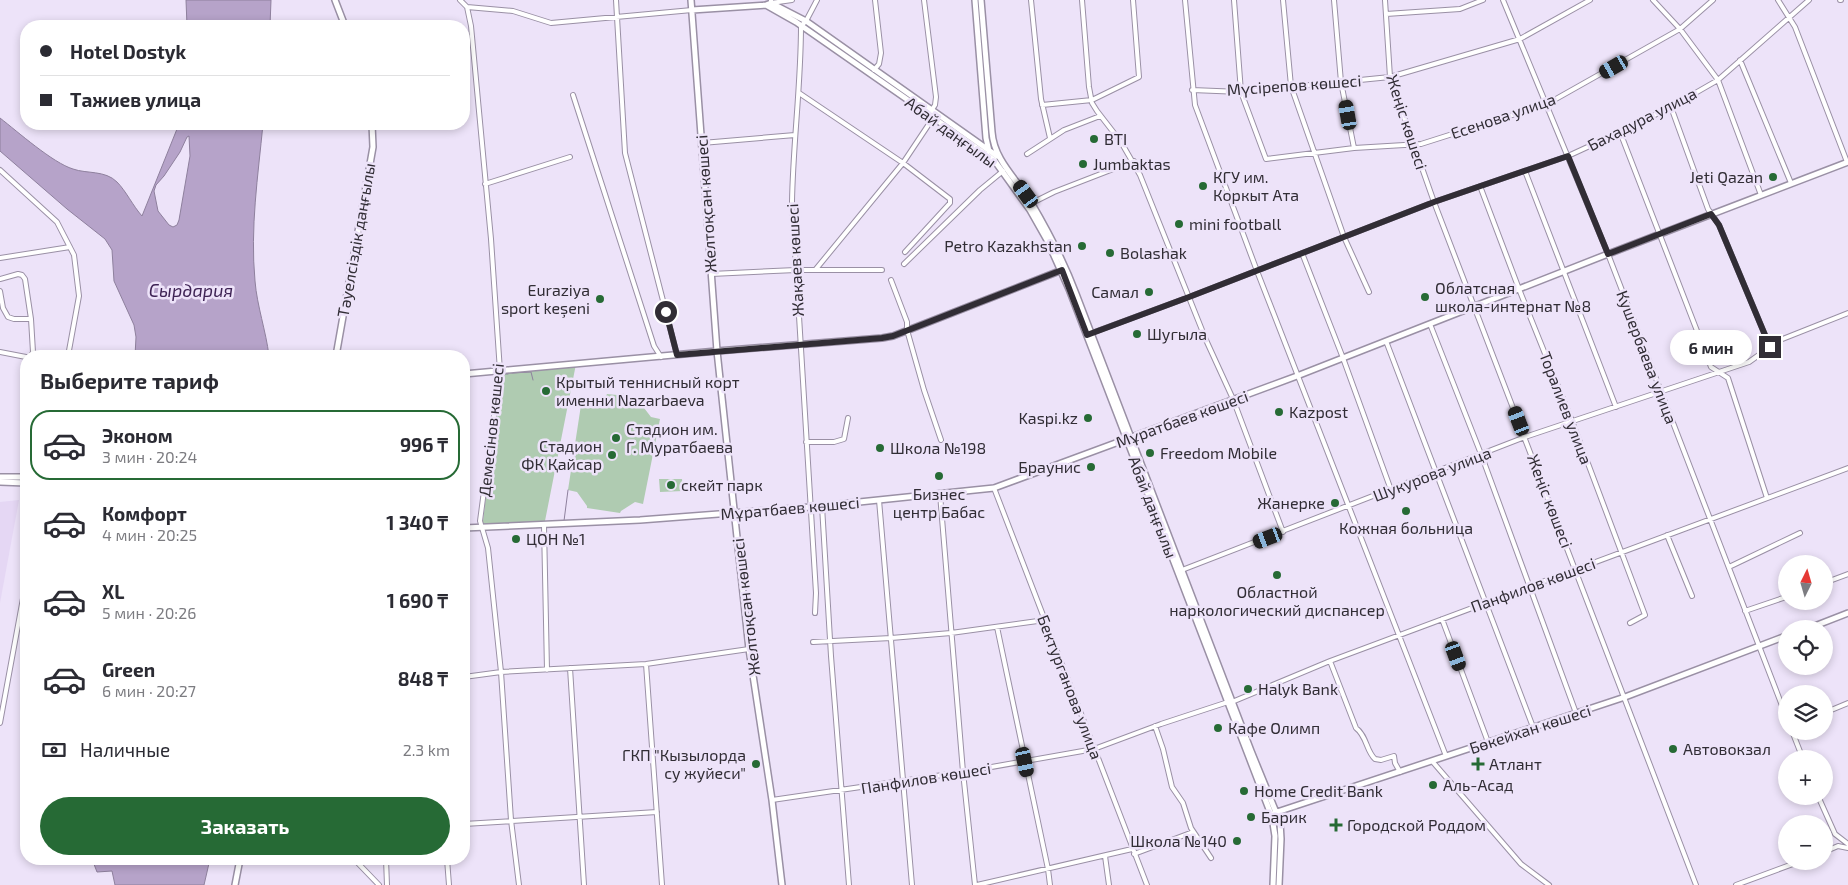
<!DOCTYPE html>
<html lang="ru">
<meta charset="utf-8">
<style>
body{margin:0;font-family:"Exo 2",sans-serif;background:#f2f2f3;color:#2b2b33;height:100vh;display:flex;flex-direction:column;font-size:19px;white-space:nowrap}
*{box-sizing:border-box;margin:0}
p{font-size:16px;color:#7c7c81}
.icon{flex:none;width:28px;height:28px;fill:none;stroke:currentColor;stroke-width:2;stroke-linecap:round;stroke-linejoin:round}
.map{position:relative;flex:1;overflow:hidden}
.sheet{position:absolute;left:20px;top:350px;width:450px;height:515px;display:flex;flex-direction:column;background:#fff;border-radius:20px;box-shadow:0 2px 8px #0003}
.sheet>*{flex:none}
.top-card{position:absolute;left:20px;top:20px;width:450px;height:110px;border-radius:20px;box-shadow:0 2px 8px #0003;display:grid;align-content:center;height:110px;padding:0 20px;background:#fff}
.needle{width:32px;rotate:5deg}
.controls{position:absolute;left:1778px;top:555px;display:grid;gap:10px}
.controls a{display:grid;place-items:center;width:55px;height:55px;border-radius:50%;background:#fff;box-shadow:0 2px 8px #0003;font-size:25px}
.end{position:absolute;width:22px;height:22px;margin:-11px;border:6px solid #312d35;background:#fff;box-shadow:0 0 0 2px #fff}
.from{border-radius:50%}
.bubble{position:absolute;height:35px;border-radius:18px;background:#fff;box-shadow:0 2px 8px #0003;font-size:16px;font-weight:700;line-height:35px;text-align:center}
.car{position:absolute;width:15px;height:30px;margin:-15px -8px;border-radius:6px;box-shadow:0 0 4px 1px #0007;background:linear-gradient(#222 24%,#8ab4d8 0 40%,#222 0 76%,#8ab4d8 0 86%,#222 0)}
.top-card b{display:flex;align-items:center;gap:18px;height:48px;font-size:19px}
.top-card b+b{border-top:1px solid #e1e1e2}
.top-card i{width:12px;height:12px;background:#2b2b33}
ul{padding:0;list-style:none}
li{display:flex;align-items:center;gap:15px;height:70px;margin:0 10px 8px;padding:0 10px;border:2px solid transparent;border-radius:20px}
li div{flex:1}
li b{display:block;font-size:19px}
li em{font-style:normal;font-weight:700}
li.active{border-color:#266a35}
li>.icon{width:45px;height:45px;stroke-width:1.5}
h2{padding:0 20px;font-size:22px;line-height:60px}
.pay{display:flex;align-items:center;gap:12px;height:55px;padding:0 20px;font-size:19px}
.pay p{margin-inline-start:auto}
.action{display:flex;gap:10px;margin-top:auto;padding:10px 20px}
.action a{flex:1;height:58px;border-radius:30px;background:#266a35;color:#fff;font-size:20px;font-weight:700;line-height:58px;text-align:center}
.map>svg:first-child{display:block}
.built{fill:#e5d7f4}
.green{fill:#afcbb1}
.water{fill:#b6a3c9;stroke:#8e809d;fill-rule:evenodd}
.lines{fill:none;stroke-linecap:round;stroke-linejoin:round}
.stream{stroke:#8e809d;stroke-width:1}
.street-casing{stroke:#9a90a5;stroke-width:6}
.secondary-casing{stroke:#9a90a5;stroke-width:8}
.street{stroke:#fff;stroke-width:4}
.secondary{stroke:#fff;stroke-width:5}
.route{stroke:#312d35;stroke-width:6}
.poi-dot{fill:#266a35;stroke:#ede3f9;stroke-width:2}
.labels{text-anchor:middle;stroke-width:5;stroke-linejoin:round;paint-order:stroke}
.street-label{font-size:16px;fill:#312d35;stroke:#ede3f9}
.poi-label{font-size:16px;fill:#312d35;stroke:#ede3f9;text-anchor:start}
.water-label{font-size:18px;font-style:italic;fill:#3f2455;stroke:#ede3f9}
</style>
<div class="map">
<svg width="1848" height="885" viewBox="0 0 1848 885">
<rect width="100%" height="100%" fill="#ede3f9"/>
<path class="built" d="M19 500 0 603V502Z"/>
<path class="green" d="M576 364 544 526 482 529 501 371Z
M620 393 629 395 631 398 641 401V404L651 417 660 419 643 504 635 502 621 511 620 513 587 508V506L577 492 568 490 581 405 591 406 606 396 607 394 617 395Z
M659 479H682L683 491 660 492Z"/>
<path class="water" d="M186 0H271L270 26H187Z
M0 118C18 132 53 163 73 169 87 174 105 170 117 182 126 191 133 206 142 216L179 124H263C258 176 250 228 255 281 257 306 266 331 269 356H135L136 337 134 325 114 281 112 250 105 239 67 209 0 151ZM189 136 190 156 179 220 177 225 173 227 169 225 158 211 154 191 156 185 164 176 180 152 187 137Z
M92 859H210L204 885H115L112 871 97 872Z"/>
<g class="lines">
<path class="stream" d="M512 373 531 372 533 380
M504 374H508
M564 521 568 490"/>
<g class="street-casing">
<path id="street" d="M460 0 467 7
M616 0 625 153 677 355
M771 0V3L792 0
M924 0 936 97 935 105 931 111
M1031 0 1041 99 1050 138
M1082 0 1089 87 1092 103 1097 111 1121 142 1140 175 1206 340 1233 399 1283 532
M1185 0 1195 105 1257 271 1446 756
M1234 0 1241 92 1266 159 1354 148 1421 144 1547 104 1680 29 1713 0
M1283 0 1291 86 1344 237 1369 292
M1334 0 1341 82 1354 148
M1385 0 1390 77 1434 202 1696 885
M1503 0 1608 254 1786 716
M1653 0 1680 29 1718 80 1761 195
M1778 0 1795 27 1847 162
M1840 0H1841
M467 7 471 26 491 239 500 371 480 521 488 548 501 672 511 820 519 885
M467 7 513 11 551 23 692 10
M1386 14 1460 9 1483 0
M1740 60 1791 183
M874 70 879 64 881 53 875 0
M1192 90 1241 92 1390 77 1520 39 1590 0
M799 93 903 163 950 199V203L905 252
M573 95 654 346 661 357
M1042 105 1092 100 1139 77 1133 0
M1671 107 1708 209 1719 225 1770 347
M1620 132 1711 367 1728 378 1767 498
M702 143 795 135
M1027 154 1064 130 1100 116
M0 170 57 222 74 255 79 296 68 356
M1525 171 1616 407
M485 184 570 157
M1480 186 1519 289 1572 421 1645 615 1630 623
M1032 203 1054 192 1134 161
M1302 253 1343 358 1391 490
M0 258 70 247
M904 264 980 190 1003 171
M816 269 903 163 933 118
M711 274 796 270H882
M0 279 18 274 22 275 25 279 31 319
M891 280 907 322V330L924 390 941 440
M0 291 3 308 8 317 14 319H31L33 352 31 356
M1430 324 1481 454 1576 713
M1089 334 1189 297 1434 202 1568 156 1620 132 1671 107 1718 80 1809 0
M1386 341 1533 727
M0 352 26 357
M806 442H834L844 439 848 418
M994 488 1147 885
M940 494 963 772 975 885
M879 500 912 885
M822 506 831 656 849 885
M544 526 547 670
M1667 535 1692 596
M1729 567 1800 533
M1182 570 1525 437 1749 362 1780 340 1848 313
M1824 583 1848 574
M1745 611 1786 597
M815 613 816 593 792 202C793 143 801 85 801 26L806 21 817 0
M1442 619 1488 742
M997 627 1048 869 1050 885
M813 642 891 638 951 633 1045 620
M1330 661 1356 728C1367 736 1366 751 1375 759L1381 760 1394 756 1395 763 1400 772
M646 664 662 885
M570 668 584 885
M464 677 501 672 646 664 749 649
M1232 702 1330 661 1848 468
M1824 713 1848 703
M0 723 26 582
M1155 726 1163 749 1172 787 1183 803 1191 828 1211 858
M1792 731 1803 759
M1432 761 1521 864 1549 885
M1818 796 1835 834 1848 844
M772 800 963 772 1094 749 1161 724 1228 702
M464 824 657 812
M1824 852 1838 846 1848 848
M1134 854 1193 832
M1105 856 1109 885
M354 859 379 885
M386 859 387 885
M447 859 449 885
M977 885 1132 849
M1736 885 1801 861"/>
</g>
<g class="secondary-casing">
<path id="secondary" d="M335 0 345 26
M691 0 717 351 749 649 772 800 782 885
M975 0 986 138 989 151
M981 0 992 132C994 161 1018 180 1032 204 1049 233 1064 262 1076 294L1251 751 1280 822 1281 839 1279 885
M766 5 796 22 994 160 1030 210 1047 240 1069 289 1272 817 1275 836 1273 885
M692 10 766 5 771 3 806 21 997 156
M336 356 373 147 372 124
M464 374 717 351 882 338 893 336 1062 270
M0 477H26
M0 482 26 483
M464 528 640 520 811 507 994 488 1297 376 1608 254 1848 162
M1807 629 1848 613
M1274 813 1625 697 1786 636
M235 885 240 859"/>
</g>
<use href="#street" class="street"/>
<use href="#secondary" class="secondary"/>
</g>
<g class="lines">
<path class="route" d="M666 312 677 355 882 338 893 336 1062 270 1087 335 1189 297 1434 202 1568 156 1608 254 1711 214 1719 225 1770 347"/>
</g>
<g class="poi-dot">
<circle cx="1094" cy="139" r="5"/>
<circle cx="1083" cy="164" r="5"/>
<circle cx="1773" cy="177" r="5"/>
<circle cx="1203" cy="186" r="5"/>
<circle cx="1179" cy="224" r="5"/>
<circle cx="1082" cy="246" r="5"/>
<circle cx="1110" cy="253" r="5"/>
<circle cx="1149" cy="292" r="5"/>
<circle cx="1425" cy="297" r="5"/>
<circle cx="600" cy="299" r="5"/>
<circle cx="1137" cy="334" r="5"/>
<circle cx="546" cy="391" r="5"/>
<circle cx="1279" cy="412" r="5"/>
<circle cx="1088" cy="418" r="5"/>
<circle cx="616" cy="438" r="5"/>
<circle cx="880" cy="448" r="5"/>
<circle cx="1150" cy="453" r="5"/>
<circle cx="612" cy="455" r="5"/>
<circle cx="1091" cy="467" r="5"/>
<circle cx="939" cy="476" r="5"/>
<circle cx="671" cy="485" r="5"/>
<circle cx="1335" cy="503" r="5"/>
<circle cx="1406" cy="511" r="5"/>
<circle cx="516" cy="539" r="5"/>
<circle cx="1277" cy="575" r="5"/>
<circle cx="1248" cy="689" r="5"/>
<circle cx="1218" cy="728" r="5"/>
<circle cx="1673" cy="749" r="5"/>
<circle cx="756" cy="764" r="5"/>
<path d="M1475.5 756.5h5v5h5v5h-5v5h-5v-5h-5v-5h5z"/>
<circle cx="1433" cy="785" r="5"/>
<circle cx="1244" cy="791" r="5"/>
<circle cx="1251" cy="817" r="5"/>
<path d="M1333.5 817.5h5v5h5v5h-5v5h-5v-5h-5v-5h5z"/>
<circle cx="1237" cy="841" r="5"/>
</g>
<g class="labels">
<g class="street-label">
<text transform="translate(1294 85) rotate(-4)" y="6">Мүсірепов көшесі</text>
<text transform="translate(1503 116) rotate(-19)" y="6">Есенова улица</text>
<text transform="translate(1642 119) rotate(-27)" y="6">Бахадура улица</text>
<text transform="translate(1407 122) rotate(72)" y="6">Жеңіс көшесі</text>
<text transform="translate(951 132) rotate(36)" y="6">Абай даңғылы</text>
<text transform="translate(706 204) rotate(-94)" y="6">Желтоқсан көшесі</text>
<text transform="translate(356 240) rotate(-80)" y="6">Тәуелсіздік даңғылы</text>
<text transform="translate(795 260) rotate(-93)" y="6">Жақаев көшесі</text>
<text transform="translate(1647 357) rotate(69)" y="6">Кушербаева улица</text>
<text transform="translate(1566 408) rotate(69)" y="6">Торалиев улица</text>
<text transform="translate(1182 419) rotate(-20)" y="6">Мұратбаев көшесі</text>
<text transform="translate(491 430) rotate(-84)" y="6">Демесінов көшесі</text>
<text transform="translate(1432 474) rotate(-21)" y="6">Шукурова улица</text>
<text transform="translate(1550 501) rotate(69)" y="6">Жеңіс көшесі</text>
<text transform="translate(1153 507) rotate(69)" y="6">Абай даңғылы</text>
<text transform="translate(790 508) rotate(-5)" y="6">Мұратбаев көшесі</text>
<text transform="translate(1533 585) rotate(-20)" y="6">Панфилов көшесі</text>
<text transform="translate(746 607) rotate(-97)" y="6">Желтоқсан көшесі</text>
<text transform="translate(1070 687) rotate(69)" y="6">Бектурганова улица</text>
<text transform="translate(1530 729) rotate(-18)" y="6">Бөкейхан көшесі</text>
<text transform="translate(926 778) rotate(-9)" y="6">Панфилов көшесі</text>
</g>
<g class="poi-label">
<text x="1104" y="145">BTI</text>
<text x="1093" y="170">Jumbaktas</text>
<text x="1213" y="183">КГУ им.<tspan x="1213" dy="18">Коркыт Ата</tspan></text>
<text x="1763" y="183" text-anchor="end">Jeti Qazan</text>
<text x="1189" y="230">mini football</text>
<text x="1072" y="252" text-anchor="end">Petro Kazakhstan</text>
<text x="1120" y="259">Bolashak</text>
<text x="1435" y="294">Облатсная<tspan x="1435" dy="18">школа-интернат №8</tspan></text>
<text x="590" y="296" text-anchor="end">Euraziya<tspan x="590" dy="18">sport keşeni</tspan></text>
<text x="1139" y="298" text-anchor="end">Самал</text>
<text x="1147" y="340">Шугыла</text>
<text x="556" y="388">Крытый теннисный корт<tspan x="556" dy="18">именни Nazarbaeva</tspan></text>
<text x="1289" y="418">Kazpost</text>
<text x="1078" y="424" text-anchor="end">Kaspi.kz</text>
<text x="626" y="435">Стадион им.<tspan x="626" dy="18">Г. Муратбаева</tspan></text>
<text x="602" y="452" text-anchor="end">Стадион<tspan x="602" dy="18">ФК Қайсар</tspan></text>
<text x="890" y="454">Школа №198</text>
<text x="1160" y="459">Freedom Mobile</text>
<text x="1081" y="473" text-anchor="end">Браунис</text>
<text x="681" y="491">скейт парк</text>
<text x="939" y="500" text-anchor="middle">Бизнес<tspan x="939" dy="18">центр Бабас</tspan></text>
<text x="1325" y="509" text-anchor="end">Жанерке</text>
<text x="1406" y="534" text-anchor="middle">Кожная больница</text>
<text x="526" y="545">ЦОН №1</text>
<text x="1277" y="598" text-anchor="middle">Областной<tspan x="1277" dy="18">наркологический диспансер</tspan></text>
<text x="1258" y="695">Halyk Bank</text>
<text x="1228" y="734">Кафе Олимп</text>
<text x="1683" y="755">Автовокзал</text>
<text x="746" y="761" text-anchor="end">ГКП "Кызылорда<tspan x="746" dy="18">су жуйеси"</tspan></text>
<text x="1489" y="770">Атлант</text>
<text x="1443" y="791">Аль-Асад</text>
<text x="1254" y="797">Home Credit Bank</text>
<text x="1261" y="823">Барик</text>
<text x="1347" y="831">Городской Роддом</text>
<text x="1227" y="847" text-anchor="end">Школа №140</text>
</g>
<g class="water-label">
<text x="191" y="297">Сырдария</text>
</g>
</g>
</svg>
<div class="controls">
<a><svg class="needle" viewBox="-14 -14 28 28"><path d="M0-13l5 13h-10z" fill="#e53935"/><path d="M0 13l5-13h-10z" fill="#7c7c81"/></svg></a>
<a><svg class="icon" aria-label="locate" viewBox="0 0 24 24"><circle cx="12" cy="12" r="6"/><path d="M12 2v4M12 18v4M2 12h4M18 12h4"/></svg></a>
<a><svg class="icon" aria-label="layers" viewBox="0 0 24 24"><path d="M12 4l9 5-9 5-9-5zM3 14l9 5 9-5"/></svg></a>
<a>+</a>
<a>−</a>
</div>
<i class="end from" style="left:666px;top:312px"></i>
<i class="end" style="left:1770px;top:347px"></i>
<div class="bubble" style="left:1670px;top:330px;width:82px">6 мин</div>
<i class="car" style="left:1614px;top:67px;rotate:240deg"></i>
<i class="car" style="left:1348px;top:115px;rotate:350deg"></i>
<i class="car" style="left:1026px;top:194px;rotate:324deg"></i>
<i class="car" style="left:1519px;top:421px;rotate:339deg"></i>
<i class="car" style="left:1268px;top:538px;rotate:249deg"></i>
<i class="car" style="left:1456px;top:656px;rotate:160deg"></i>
<i class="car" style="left:1025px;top:762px;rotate:168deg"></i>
<div class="top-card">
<b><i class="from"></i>Hotel Dostyk</b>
<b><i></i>Тажиев улица</b>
</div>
<section class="sheet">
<h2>Выберите тариф</h2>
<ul>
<li class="active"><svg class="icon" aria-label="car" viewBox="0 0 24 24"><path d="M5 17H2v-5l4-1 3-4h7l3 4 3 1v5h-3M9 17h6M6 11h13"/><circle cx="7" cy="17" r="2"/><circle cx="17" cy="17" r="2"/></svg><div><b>Эконом</b><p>3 мин · 20:24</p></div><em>996 ₸</em></li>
<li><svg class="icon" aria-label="car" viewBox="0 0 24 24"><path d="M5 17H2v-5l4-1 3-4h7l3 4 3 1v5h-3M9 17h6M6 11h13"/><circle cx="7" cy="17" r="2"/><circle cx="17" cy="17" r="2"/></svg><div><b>Комфорт</b><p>4 мин · 20:25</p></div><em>1 340 ₸</em></li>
<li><svg class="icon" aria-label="car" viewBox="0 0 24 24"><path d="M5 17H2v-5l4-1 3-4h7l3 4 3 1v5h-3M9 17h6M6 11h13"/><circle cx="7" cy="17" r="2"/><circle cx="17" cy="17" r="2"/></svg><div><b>XL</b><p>5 мин · 20:26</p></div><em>1 690 ₸</em></li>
<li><svg class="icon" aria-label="car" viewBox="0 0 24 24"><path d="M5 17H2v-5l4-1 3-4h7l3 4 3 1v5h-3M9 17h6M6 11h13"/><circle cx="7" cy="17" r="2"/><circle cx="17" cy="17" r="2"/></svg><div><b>Green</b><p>6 мин · 20:27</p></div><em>848 ₸</em></li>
</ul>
<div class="pay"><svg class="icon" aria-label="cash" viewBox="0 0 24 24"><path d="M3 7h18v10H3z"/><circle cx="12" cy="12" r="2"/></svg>Наличные<p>2.3 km</p></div>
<div class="action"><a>Заказать</a></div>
</section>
</div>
